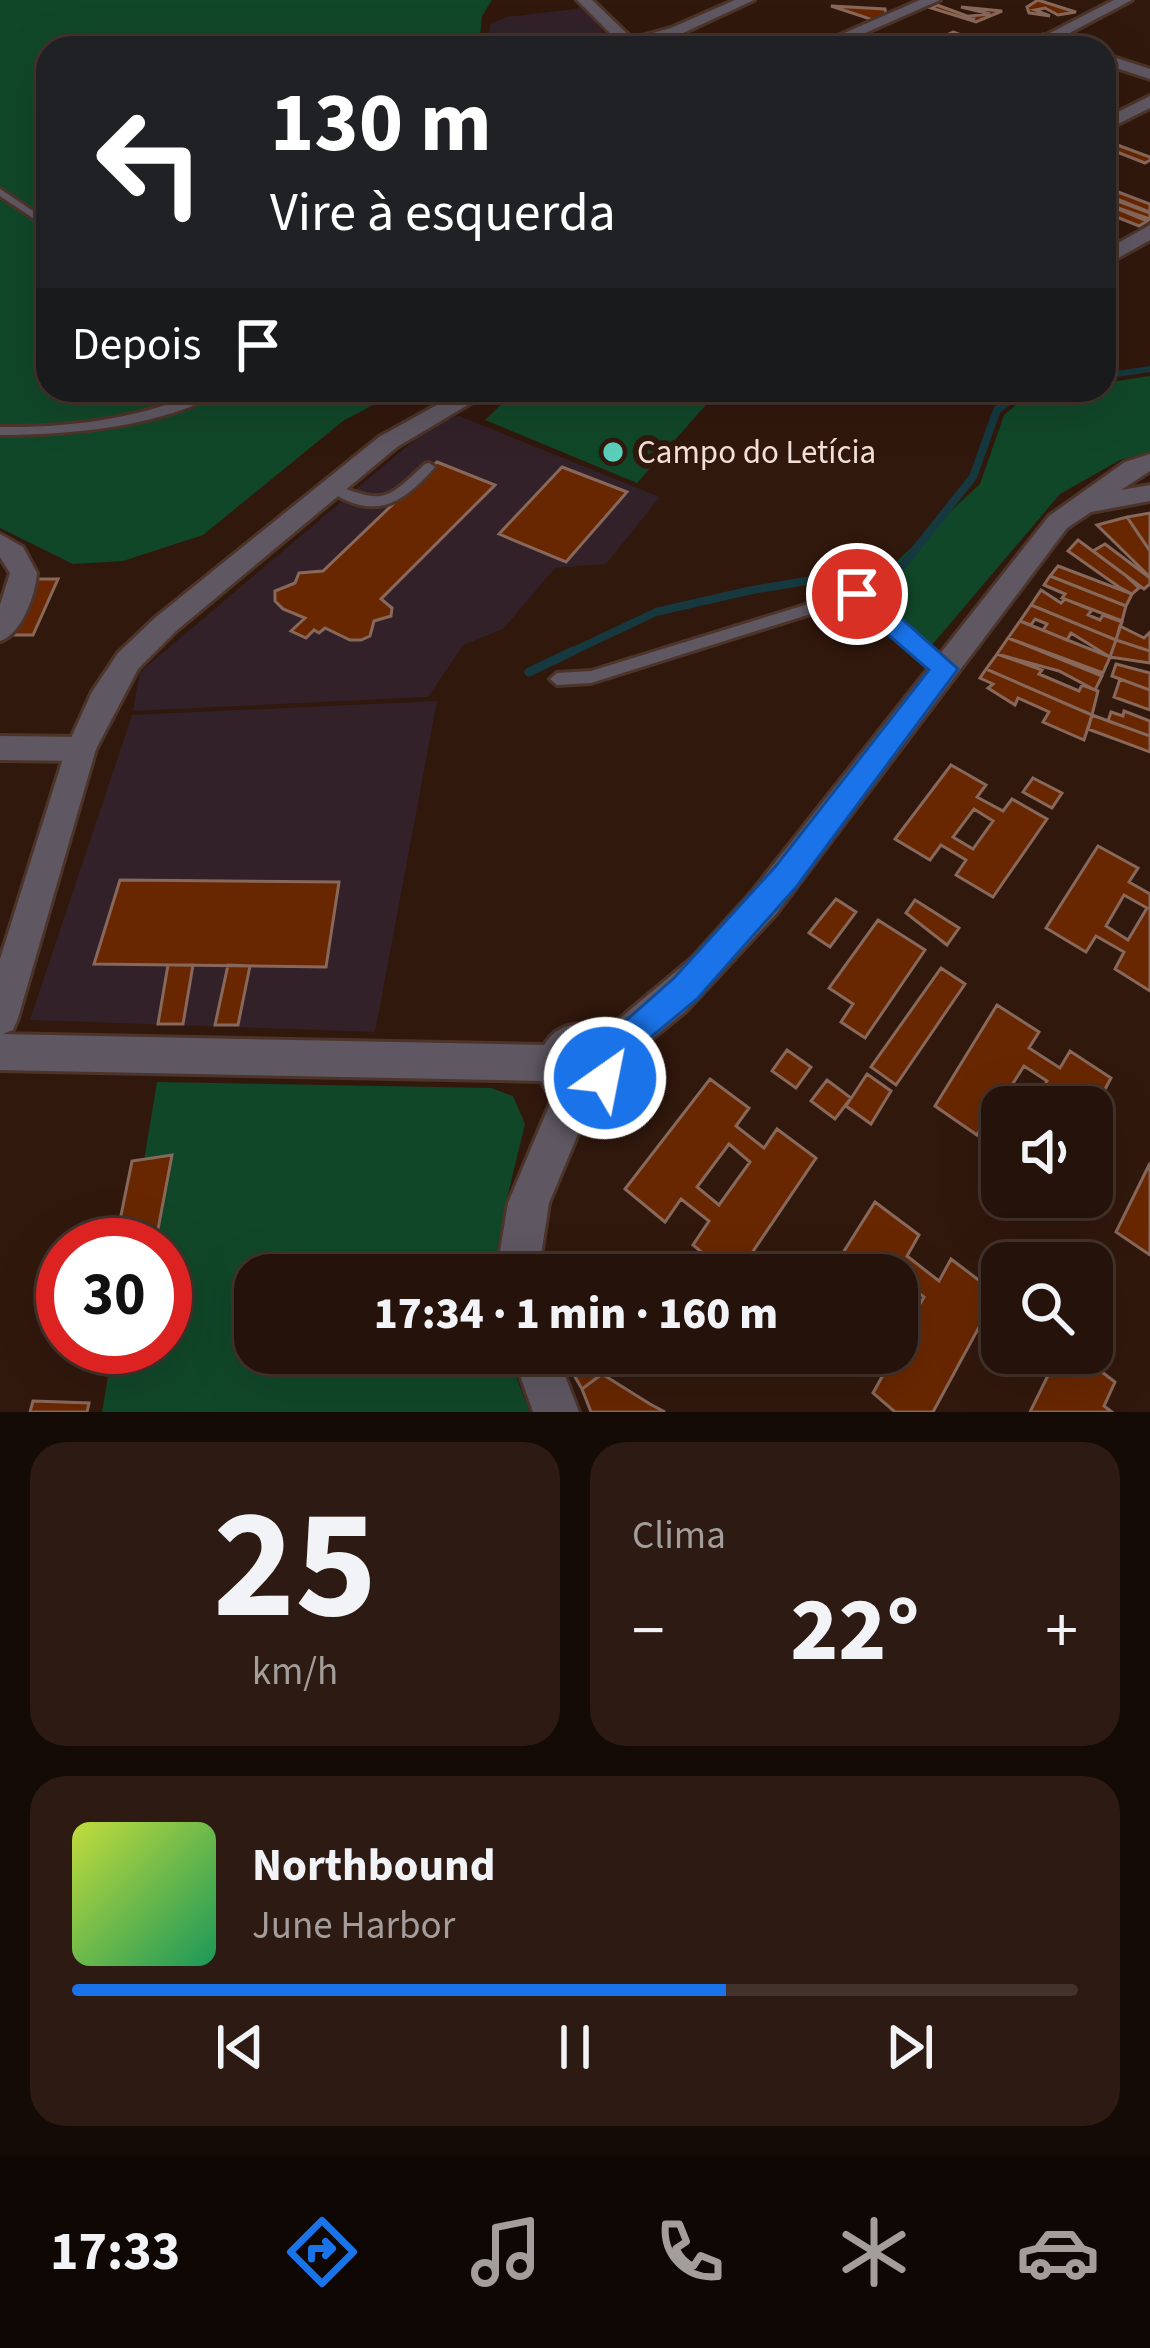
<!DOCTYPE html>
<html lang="pt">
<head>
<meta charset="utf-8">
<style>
  :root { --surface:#25120a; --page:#2d1b13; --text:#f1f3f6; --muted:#a39e9c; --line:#42322b; --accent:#1a73e8 }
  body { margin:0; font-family:"Source Sans 3",sans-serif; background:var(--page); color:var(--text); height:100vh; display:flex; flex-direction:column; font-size:45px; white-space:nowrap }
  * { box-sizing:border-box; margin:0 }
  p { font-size:39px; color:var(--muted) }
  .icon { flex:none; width:66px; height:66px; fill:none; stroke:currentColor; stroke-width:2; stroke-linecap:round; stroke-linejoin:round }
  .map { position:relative; height:1412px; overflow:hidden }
  .details { display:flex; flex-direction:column; gap:30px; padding:30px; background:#140a06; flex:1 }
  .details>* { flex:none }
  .guide { position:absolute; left:36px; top:36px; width:1080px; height:366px; border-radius:36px; box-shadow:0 12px 48px #0002,0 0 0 3px var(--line); background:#202124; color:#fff; overflow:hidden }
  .tools { position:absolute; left:981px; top:1086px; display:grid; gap:24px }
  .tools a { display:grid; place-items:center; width:132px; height:132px; border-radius:24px; background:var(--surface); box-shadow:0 12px 48px #0002,0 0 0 3px var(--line); font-size:60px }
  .speed { position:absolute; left:36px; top:1218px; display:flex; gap:24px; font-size:60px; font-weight:700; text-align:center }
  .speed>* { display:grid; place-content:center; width:156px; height:156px; border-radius:50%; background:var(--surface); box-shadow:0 12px 48px #0002,0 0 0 3px var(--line); line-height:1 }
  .speed .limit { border:18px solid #d22; background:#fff; color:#111 }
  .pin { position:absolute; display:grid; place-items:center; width:102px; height:102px; color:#fff; margin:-51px; border:6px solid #fff; border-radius:50%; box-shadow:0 3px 12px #0007 }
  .me { position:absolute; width:132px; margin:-66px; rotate:33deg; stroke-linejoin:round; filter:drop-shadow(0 0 9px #0008) }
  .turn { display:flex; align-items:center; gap:42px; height:252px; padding:0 36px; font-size:54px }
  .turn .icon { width:156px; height:156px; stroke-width:2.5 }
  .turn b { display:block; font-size:84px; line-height:102px }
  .then { display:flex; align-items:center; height:114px; padding:0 36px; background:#0003; gap:24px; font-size:45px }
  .big { font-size:90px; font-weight:800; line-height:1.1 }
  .details .card { flex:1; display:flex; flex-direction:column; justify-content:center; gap:18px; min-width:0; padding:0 42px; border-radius:36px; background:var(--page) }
  .details .dial { align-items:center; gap:0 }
  .dial b { font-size:156px; line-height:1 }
  .song { display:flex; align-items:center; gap:36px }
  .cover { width:144px; height:144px; border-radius:18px; background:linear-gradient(135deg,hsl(70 70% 55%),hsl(150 70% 35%)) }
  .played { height:12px; border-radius:6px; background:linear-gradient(90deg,var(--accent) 65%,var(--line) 65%) }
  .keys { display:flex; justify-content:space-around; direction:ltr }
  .heat { display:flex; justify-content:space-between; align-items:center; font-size:66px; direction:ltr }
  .details .tiles { flex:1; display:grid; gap:30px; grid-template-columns:1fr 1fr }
  .card:last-child { grid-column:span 2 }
  .trip { position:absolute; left:234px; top:1254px; width:684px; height:120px; border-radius:36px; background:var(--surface); box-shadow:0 12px 48px #0002,0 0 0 3px var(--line); font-weight:800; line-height:120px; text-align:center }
  .dock { display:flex; height:192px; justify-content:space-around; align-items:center; background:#0f0704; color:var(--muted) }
  .dock .icon { width:84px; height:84px }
  .dock .active { color:var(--accent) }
  .dock b { font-size:54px; color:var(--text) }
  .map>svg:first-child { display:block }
  .education { fill:#322129 }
  .green { fill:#114729 }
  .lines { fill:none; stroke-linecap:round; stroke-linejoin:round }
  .stream-far2 { stroke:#15393f; stroke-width:6 }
  .stream-far1 { stroke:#15393f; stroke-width:8 }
  .stream { stroke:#15393f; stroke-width:9 }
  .building { fill:#682701; stroke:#87685b; stroke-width:3; fill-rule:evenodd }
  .service-casing { stroke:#4c342a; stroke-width:6 }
  .minor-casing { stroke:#4c342a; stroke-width:6 }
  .tertiary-casing { stroke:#4c342a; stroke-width:6 }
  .service { fill:#5f5863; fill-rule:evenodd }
  .minor { fill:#5f5863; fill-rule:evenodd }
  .tertiary { fill:#5f5863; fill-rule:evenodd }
  .route { fill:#1a73e8; stroke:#114b97; stroke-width:3 }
  .poi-dot { fill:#5bcebc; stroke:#31180d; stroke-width:4.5 }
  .labels { text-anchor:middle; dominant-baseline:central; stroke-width:12; stroke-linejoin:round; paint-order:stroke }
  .poi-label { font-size:33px; fill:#f3e1d9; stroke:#31180d; text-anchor:start }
</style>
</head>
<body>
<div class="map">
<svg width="1150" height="1412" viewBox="0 0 1150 1412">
  <rect width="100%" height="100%" fill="#31180d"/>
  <path class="education" d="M584 8 616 48H487L490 24 506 17Z
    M459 416 660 497 606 564 555 568 503 629 463 645 428 697 133 711 140 672 432 425Z
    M437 701 375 1032 30 1020 132 715Z"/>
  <path class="green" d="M0 0H492L482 16 479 48H48V390H401L343 421 203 535 123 561 73 564 0 528Z
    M1150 376V452L1120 460 1060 494 932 645 866 590 980 484 1004 415 1033 390H1104V383Z
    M516 390H719L637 483 485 420Z
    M157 1082 491 1088 513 1096 525 1124 506 1202 507 1275H255V1353H507L530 1412H102L113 1347H165V1245H130Z"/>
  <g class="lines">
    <path class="stream-far2" d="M1104 376 1150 369"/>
    <path class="stream-far1" d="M567 654 656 612 752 590 903 565 973 477 997 410 1023 390"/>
    <path class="stream" d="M529 672 573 651"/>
  </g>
  <path class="building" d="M1038 0 1066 9 1076 12 1058 15 1045 8 1035 10 1050 16 1029 13 1027 7Z
    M937 5 975 19 970 16 990 14 961 7 1002 11 976 22 931 8Z
    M831 6 885 9 886 14 873 20Z
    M953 32 986 44 998 48H963L938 39Z
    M554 35 557 41 572 39 576 48H536L532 37Z
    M1104 140 1150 157V160L1145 163 1104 147Z
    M1105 187 1150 204V212L1104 194Z
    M1104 196 1150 213V219L1104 203Z
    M1104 203 1147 221 1139 226 1104 212Z
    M437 462 495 485 381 599 392 608 391 616 374 621 370 636 361 640H350L325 628 319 633 314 630 306 638 291 631 305 618 283 609 275 601V591L295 583 299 573 323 571Z
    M562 467 627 492 566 562 499 534Z
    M1150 513V551L1127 517Z
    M1127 517 1150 551V577L1097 525Z
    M1078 540 1125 575 1139 588 1132 594 1119 587 1068 551Z
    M1105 544 1150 578V584L1144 589 1093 551Z
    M1058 566 1132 594 1126 606 1050 576Z
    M1050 576 1126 606 1122 621 1062 598 1065 594 1044 585Z
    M38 579H58L33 635H12Z
    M1041 590 1061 603 1065 599 1092 610 1088 615 1100 620 1103 615 1122 622 1116 640 1031 605Z
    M1031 605 1116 640 1110 657 1071 633 1067 640 1043 630 1047 624 1035 619 1031 625 1020 621Z
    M1020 621 1110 657 1103 673 1008 638Z
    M1120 626 1144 638 1150 632V651L1116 640Z
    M1008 638 1102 676 1095 690 1059 671 997 654Z
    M1116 640 1150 651V663L1110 657Z
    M997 654 1042 670 1039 674 1079 691 1082 685 1098 691 1092 715 986 669Z
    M1116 664 1150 673V690L1112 676Z
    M986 669 1092 715 1084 740 1043 722 1049 712 1018 698 1015 705 988 688 993 684 980 678Z
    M1120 679 1150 690V710L1114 697Z
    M1124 711 1150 721V736L1108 721 1111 712 1123 716Z
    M1092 715 1150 736V752L1088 729Z
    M951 765 986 785 977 797 1003 811 1012 799 1047 819 993 897 956 875 966 860 941 845 930 860 895 839ZM974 809 993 821 973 849 953 837Z
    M1033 778 1062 793 1052 808 1023 792Z
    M1098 846 1138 868 1129 882 1150 894V991L1115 969 1124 952 1096 936 1086 952 1046 928ZM1124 895 1147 908 1128 940 1106 926Z
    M120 880 339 882 326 967 94 964Z
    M836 899 856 912 830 947 809 933Z
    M915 900 959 928 947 945 906 913Z
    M878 920 925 950 865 1038 841 1022 853 1004 829 988Z
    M168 965H193L183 1024H158Z
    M228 965 250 966 238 1025H215Z
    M941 968 965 984 896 1085 871 1067Z
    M997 1005 1039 1032 1029 1048 1060 1068 1070 1051 1111 1078 1092 1114V1107H1032L1047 1081 1024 1066 1000 1104 1004 1107 1002 1123 989 1114 977 1135 935 1106Z
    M787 1050 811 1067 796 1088 772 1071Z
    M867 1074 891 1091 871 1124 846 1106Z
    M710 1079 749 1108 736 1126 764 1148 777 1129 816 1158 737 1275H729L693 1245 709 1221 681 1199 665 1222 625 1189ZM729 1144 750 1162 719 1205 697 1187Z
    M827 1080 851 1098 835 1119 811 1101Z
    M172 1155 155 1245H115L132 1161Z
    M1150 1163V1255L1116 1232Z
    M875 1202 919 1235 907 1256 939 1281 951 1259 997 1294 933 1412H895L873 1393 888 1366 872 1353H897V1344L924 1297 899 1277 897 1280V1275H829Z
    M1059 1353H1077L1115 1382 1104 1406 1112 1412H1030Z
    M570 1354 602 1374 582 1389 566 1361Z
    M602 1374 650 1404 665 1412H591L582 1389Z
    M33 1401 89 1403 87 1412H30Z"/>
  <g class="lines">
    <defs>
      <path id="service" d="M0 189 48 221V228L0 196Z
        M207 390H223C166 427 67 435 0 435V427C72 428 141 418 207 390Z
        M429 463 435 467C400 507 372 521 325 488L331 484C384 502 383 504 425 464Z
        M857 589 862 591 950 665 952 669 950 673H940L855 600 591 683 557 685 550 679 557 673 591 671Z"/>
      <path id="minor" d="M735 0H754L681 34 629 47 621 42 671 28Z
        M920 0H940L831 48H810Z
        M1043 35 1074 45 1076 48 1038 43 1035 40Z
        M1104 54 1150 69V79L1104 64Z
        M1150 96V108L1104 131V119Z
        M1150 225V240L1104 266V251Z
        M1150 454V471L1121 490 1150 485V501L1091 512 1067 528 776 914 686 1011 626 1060C627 1088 612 1101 588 1110L549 1203 538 1275H496L508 1203 552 1099 541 1081 0 1070V1034L544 1045C559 1021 582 1021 606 1030L692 958 751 893 1049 516 1125 462ZM580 1058 589 1062 585 1073 575 1069Z
        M0 534 23 547 37 573C36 594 21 635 0 641V605L10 573 0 557Z
        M0 736 81 737 92 740 96 749 92 758 81 761 0 760Z
        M512 1353H556L579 1412H533Z"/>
      <path id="tertiary" d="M577 0H592L642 48H625Z
        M1114 0H1132L1041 48H1021Z
        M464 390H493L397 447 176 631 138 669 96 749 18 1018 13 1030 0 1035V959L66 749 92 692 118 653 156 617 379 437Z"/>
    </defs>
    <use href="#service" class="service-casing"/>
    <use href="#minor" class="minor-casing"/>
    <use href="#tertiary" class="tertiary-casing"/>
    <use href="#service" class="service"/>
    <use href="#minor" class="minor"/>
    <use href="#tertiary" class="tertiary"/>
  </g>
  <path class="route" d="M857 585 866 587 958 669 797 886 697 999 622 1061 618 1090 605 1095 593 1090 588 1053 593 1042 630 1017 674 978 775 867 929 670 848 600 844 594Z"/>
  <circle class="poi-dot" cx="613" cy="452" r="12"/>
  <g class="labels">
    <g class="poi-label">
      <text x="637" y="452">Campo do Letícia</text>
    </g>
  </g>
</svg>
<div class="tools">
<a><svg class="icon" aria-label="sound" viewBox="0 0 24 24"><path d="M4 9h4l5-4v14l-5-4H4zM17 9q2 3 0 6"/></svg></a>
<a><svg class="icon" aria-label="search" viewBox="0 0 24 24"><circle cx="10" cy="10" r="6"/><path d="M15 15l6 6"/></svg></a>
</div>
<div class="speed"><div class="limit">30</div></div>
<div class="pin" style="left:857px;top:594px;background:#d93025"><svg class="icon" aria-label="arrive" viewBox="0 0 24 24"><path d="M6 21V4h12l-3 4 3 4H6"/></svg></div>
<svg class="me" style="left:605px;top:1078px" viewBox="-20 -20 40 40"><circle r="17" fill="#1a73e8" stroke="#fff" stroke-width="3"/><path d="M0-11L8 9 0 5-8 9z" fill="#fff"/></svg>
<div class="trip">17:34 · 1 min · 160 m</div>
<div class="guide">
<div class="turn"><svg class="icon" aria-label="left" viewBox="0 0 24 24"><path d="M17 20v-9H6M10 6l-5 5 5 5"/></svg><div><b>130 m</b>Vire à esquerda</div></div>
<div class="then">Depois<svg class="icon" aria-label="arrive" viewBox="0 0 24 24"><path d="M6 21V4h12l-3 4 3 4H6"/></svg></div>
</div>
</div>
<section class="details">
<div class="tiles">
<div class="card dial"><b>25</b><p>km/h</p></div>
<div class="card"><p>Clima</p>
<div class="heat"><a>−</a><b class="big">22°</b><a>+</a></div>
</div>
<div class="card">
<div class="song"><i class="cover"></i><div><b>Northbound</b><p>June Harbor</p></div></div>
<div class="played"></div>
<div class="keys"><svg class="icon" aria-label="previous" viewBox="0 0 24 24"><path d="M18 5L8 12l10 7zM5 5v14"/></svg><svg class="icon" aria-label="pause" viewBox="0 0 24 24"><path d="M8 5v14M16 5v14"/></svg><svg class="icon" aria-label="next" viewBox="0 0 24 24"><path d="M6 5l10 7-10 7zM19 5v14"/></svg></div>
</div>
</div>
</section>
<nav class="dock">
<b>17:33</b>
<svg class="icon active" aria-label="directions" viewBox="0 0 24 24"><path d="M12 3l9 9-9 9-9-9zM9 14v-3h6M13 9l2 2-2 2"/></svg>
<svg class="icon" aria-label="music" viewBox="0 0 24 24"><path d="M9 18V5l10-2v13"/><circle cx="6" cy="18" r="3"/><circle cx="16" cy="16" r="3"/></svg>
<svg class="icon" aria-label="phone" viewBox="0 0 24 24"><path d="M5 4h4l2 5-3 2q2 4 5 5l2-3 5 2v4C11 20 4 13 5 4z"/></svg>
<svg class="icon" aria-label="climate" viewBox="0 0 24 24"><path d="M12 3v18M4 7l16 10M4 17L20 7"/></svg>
<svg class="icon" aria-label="car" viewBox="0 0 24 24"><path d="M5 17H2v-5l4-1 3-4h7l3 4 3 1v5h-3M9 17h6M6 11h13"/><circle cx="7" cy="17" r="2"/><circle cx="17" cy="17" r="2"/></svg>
</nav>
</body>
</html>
